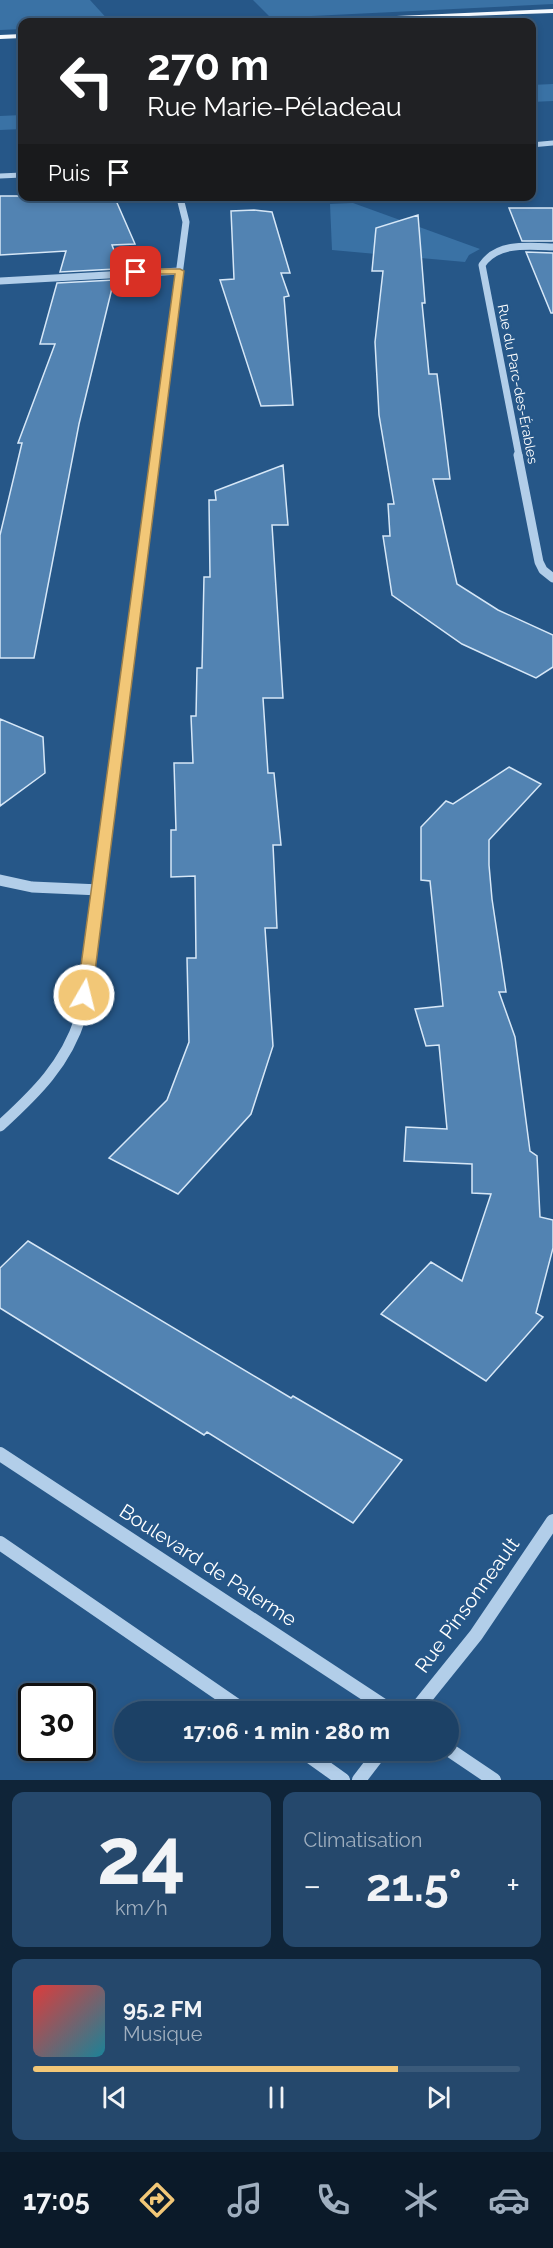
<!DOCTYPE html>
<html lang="fr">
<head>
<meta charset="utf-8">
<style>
  :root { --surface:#1c4166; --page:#25486c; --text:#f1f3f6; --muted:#a0afbf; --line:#3a5a7a; --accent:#f2c777 }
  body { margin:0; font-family:Raleway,sans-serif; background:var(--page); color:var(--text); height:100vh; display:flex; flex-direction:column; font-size:22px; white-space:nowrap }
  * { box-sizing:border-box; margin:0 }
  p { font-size:20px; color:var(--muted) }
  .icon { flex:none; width:33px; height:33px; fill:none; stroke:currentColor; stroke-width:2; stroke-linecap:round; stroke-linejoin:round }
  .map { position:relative; height:1780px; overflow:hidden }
  .side { display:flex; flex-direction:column; gap:12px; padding:12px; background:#0f2438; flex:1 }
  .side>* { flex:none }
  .guide { position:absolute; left:18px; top:18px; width:518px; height:183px; border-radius:12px; box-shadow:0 3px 9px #0003,0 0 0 2px var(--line); background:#202124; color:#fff; overflow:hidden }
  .speed { position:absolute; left:18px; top:1683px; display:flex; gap:12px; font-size:30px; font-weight:700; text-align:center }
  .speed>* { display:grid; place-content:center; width:78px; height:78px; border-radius:50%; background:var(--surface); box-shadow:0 3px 9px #0003,0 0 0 2px var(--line); line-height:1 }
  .speed .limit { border:3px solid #111; border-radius:9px; background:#fff; color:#111 }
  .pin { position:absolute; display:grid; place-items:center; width:51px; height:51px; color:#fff; margin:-26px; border-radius:12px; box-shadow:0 3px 9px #0006 }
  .me { position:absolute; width:66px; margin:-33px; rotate:8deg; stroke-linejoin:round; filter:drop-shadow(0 0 4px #0008) }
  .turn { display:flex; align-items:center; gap:21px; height:126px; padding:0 30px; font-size:27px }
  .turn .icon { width:78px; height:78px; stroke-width:2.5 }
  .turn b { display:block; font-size:42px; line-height:51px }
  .then { display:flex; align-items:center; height:57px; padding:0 30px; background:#0003; gap:12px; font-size:22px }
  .big { font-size:45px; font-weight:700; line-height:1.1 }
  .side .card { flex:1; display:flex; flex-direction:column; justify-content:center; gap:9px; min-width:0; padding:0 21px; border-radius:12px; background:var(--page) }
  .side .dial { align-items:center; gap:0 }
  .dial b { font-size:78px; line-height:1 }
  .song { display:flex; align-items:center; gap:18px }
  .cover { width:72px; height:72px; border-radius:9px; background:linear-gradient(135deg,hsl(0 70% 55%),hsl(190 70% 35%)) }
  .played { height:6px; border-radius:3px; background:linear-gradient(90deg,var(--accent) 75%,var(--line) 75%) }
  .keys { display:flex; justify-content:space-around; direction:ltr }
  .heat { display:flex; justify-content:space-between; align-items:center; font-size:33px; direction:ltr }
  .side .tiles { flex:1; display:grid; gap:12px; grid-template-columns:1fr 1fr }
  .card:last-child { grid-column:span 2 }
  .trip { position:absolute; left:114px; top:1701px; width:345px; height:60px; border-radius:30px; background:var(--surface); box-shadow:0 3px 9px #0003,0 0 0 2px var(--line); font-weight:700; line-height:60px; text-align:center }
  .tabs { display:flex; height:96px; justify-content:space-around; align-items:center; background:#0b1a29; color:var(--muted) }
  .tabs .icon { width:42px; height:42px }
  .tabs .on { color:var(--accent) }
  .tabs b { font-size:27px; color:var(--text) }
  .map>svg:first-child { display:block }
  .green { fill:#3a72a5 }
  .building { fill:#5283b2; stroke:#d6e7f7; stroke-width:1.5 }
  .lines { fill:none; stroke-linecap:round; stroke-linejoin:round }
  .minor-far4 { stroke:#b2cee9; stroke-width:5 }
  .minor-far3 { stroke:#b2cee9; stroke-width:7 }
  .minor-far2 { stroke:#b2cee9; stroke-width:9 }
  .minor-far1 { stroke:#b2cee9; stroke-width:11 }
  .minor { stroke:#b2cee9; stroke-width:14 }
  .major { fill:#f5f9fe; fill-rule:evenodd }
  .route { fill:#f2c777; stroke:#9d814d; stroke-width:1.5 }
  .labels { text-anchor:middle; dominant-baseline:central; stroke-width:4.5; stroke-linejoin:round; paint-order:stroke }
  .far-street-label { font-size:14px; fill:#fff; stroke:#265788 }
  .near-street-label { font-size:20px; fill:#fff; stroke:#265788 }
</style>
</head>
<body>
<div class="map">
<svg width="553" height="1780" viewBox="0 0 553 1780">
  <rect width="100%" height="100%" fill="#265788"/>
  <path class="green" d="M0 0H90L110 22H22V29L0 30Z
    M253 0H553V4L271 18Z
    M553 84V101L531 102V85Z
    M22 115V129L0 130V116Z
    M353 203 480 249 469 255 465 262 332 250 330 204Z"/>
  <path class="building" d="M0 196H114L135 244 112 245 118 261 116 269 60 272 66 251 0 255Z
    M509 208H553V241H522Z
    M254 210 272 212 290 273H281L289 296 284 297 293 405 261 406 220 280 234 279 231 211Z
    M418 215 425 303H422L429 374H437L450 479H433L457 584 498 610 553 635V667L536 678 462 644 392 595 383 536H390L388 504H394L379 415 375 342 383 271H372L376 228Z
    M526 252 553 253V313H551Z
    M114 280 79 424 34 658H0V535L22 443H18L55 344H40L57 283Z
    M283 465 288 525H272L283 698H263L268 773H274L281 845H273L277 928H265L273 1046 251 1114 178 1194 109 1158 167 1100 189 1042 187 958H196L195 876 171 877V830H176L174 763H193L191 716H196L197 668H202L204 577H210L209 500H216L215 491Z
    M0 719 43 737 45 773 0 806Z
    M509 767 541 784 489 840V865L492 899 506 992H499L515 1037 530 1151 537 1156 540 1217 553 1220V1248L536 1313 543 1317 486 1381 381 1314 431 1262 462 1281 491 1194 472 1193V1164L404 1161 406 1127 447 1129 439 1045 426 1046 415 1009 443 1006 430 881 421 880V827L446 801 453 804Z
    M28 1241 291 1398 293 1396 402 1460 353 1523 207 1432 204 1435 0 1308V1268Z"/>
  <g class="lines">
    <path class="minor-far4" d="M531 145 553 143
      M0 176 22 175
      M180 196 181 199"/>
    <path class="minor-far3" d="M0 281 180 271
      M155 456 186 222 180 198
      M519 456 482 265C497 242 529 246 553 247"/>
    <path class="minor-far2" d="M518 455 539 562 543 570 553 578
      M111 790 155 455"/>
    <path class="minor-far1" d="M0 880 32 887 100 890
      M0 1126C36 1093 66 1064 81 1016L111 788"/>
    <path class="minor" d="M0 1454 393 1712
      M0 1543 246 1712
      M414 1712 476 1635 553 1521
      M448 1749 494 1780
      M301 1750 343 1780
      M359 1780 382 1750"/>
    <path class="major" d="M553 9V13L303 22 306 20Z
      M22 34V38L0 39V35Z"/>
  </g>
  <path class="route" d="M136 269H180L184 271 92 995 84 1000 77 995 175 274H133Z"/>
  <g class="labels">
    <g class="far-street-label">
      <text transform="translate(518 384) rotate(79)">Rue du Parc-des-Érables</text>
    </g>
    <g class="near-street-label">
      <text transform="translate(208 1565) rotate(33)">Boulevard de Palerme</text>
      <text transform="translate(467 1605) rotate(-54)">Rue Pinsonneault</text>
    </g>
  </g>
</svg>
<div class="speed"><div class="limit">30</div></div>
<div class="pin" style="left:136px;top:272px;background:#d93025"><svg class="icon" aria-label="arrive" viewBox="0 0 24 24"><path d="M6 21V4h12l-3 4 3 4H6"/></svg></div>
<svg class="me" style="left:84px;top:995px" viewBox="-20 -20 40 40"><circle r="17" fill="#f2c777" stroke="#fff" stroke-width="3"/><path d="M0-11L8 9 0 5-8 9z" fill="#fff"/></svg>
<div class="trip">17:06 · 1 min · 280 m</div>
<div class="guide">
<div class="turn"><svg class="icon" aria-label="left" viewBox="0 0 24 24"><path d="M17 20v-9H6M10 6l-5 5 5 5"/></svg><div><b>270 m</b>Rue Marie-Péladeau</div></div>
<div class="then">Puis<svg class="icon" aria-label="arrive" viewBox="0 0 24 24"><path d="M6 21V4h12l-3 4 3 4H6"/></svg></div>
</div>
</div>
<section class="side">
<div class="tiles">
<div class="card dial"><b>24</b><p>km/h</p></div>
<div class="card"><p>Climatisation</p>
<div class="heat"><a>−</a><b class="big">21.5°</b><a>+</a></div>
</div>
<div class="card">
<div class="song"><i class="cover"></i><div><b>95.2 FM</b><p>Musique</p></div></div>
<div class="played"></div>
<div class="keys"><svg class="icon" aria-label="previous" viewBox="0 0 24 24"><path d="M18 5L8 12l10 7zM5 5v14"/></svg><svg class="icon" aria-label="pause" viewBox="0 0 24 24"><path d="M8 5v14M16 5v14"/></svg><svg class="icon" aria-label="next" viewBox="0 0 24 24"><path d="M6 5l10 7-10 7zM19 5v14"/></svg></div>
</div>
</div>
</section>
<nav class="tabs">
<b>17:05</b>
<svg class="icon on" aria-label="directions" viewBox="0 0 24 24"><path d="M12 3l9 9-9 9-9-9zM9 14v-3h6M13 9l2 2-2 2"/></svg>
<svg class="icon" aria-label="music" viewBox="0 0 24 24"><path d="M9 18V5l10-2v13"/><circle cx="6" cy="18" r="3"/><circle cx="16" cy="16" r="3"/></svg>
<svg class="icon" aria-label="phone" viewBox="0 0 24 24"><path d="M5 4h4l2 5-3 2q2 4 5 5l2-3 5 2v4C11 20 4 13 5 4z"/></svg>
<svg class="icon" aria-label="climate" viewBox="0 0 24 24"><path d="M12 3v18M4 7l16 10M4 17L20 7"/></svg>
<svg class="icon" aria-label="car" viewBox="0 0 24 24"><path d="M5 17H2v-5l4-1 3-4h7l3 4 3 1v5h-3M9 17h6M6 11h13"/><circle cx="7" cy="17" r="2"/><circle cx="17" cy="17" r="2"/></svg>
</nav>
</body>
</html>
